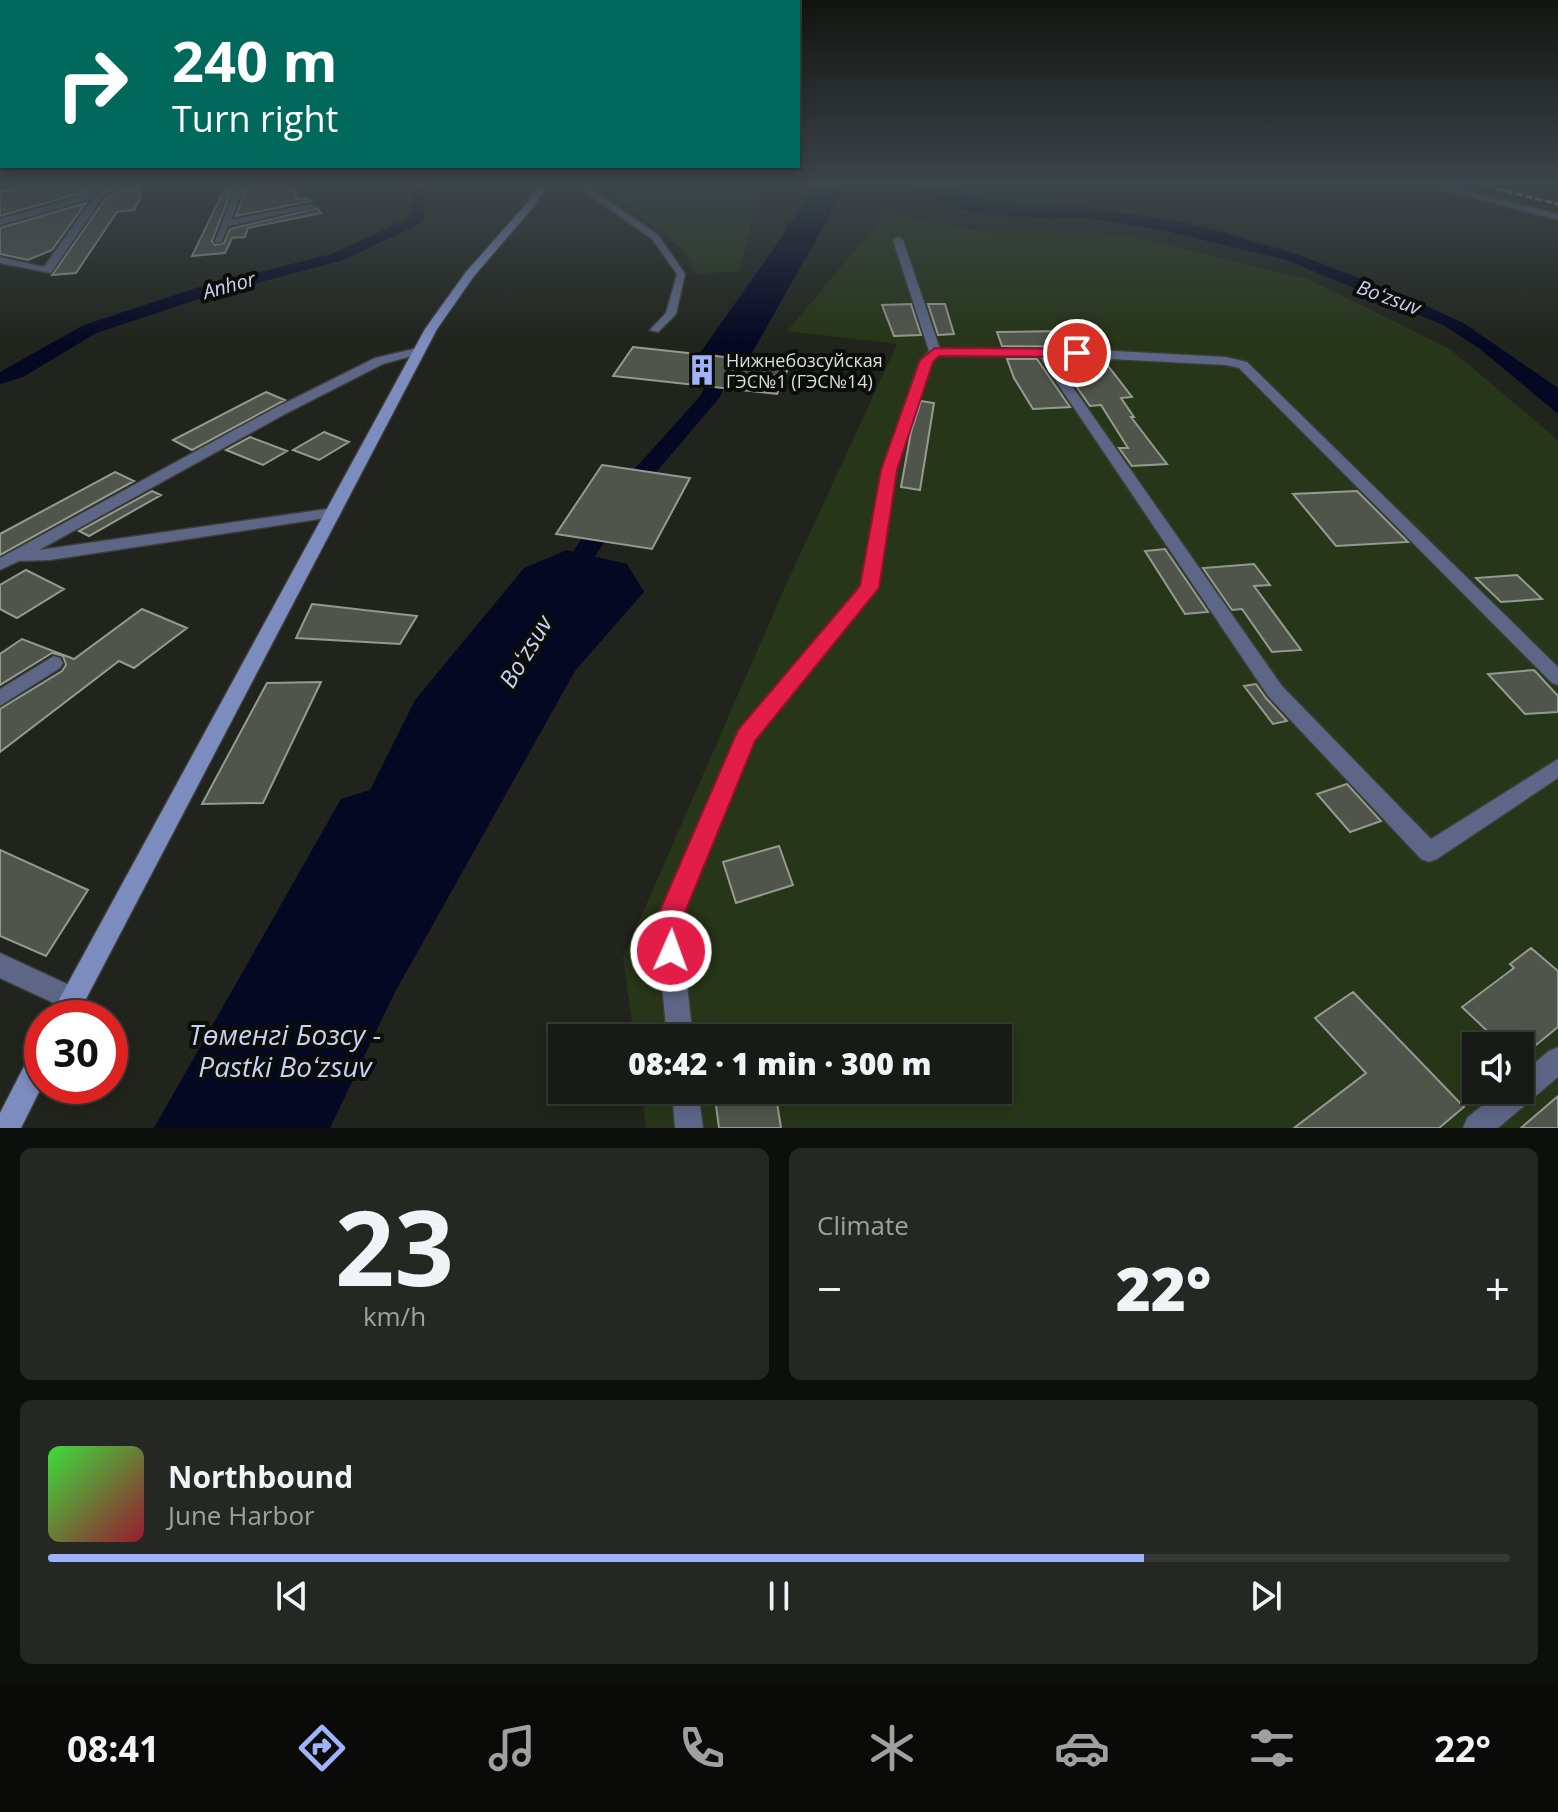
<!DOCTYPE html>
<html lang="en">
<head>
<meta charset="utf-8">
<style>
  :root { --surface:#181b15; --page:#252822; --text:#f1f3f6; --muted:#9fa1a0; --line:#363934; --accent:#9fb3fd }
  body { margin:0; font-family:"Open Sans",sans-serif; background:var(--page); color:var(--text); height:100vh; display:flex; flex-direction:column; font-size:30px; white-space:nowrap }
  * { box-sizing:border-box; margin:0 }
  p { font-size:26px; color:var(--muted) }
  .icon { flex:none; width:44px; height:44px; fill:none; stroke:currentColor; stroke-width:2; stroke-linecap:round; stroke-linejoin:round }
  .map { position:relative; height:1128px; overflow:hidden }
  .panel { display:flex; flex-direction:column; gap:20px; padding:20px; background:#0d0f0c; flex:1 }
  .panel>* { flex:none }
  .banner { position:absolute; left:0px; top:0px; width:800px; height:168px; box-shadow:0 4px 12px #0003,0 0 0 2px var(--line); background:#00695c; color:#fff; overflow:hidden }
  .fabs { position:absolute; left:1462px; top:1032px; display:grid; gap:16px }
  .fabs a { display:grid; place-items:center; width:72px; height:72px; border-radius:0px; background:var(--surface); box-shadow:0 4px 12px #0003,0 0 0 2px var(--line); font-size:40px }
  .speed { position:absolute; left:24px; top:1000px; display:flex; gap:16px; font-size:40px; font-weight:700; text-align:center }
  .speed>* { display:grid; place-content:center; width:104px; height:104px; border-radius:50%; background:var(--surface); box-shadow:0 4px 12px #0003,0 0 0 2px var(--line); line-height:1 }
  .speed .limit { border:12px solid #d22; background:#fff; color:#111 }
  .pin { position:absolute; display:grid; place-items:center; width:68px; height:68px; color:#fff; margin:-34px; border:4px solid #fff; border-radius:50%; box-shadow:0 2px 8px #0007 }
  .me { position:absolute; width:88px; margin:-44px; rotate:2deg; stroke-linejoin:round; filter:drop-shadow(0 0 6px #0008) }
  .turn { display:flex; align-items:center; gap:28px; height:168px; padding:0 40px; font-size:36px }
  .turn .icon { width:104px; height:104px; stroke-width:2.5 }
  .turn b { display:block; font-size:56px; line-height:68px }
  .big { font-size:60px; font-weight:800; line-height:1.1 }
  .panel .card { flex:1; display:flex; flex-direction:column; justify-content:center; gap:12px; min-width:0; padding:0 28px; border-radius:12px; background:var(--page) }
  .panel .dial { align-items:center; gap:0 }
  .dial b { font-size:104px; line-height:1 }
  .song { display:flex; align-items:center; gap:24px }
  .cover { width:96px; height:96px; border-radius:12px; background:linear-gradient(135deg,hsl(120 70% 55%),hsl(350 70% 35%)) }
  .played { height:8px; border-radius:4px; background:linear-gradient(90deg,var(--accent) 75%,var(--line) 75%) }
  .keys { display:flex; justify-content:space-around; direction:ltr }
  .heat { display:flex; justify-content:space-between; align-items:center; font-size:44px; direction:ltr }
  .panel .tiles { flex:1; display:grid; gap:20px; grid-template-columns:1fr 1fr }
  .card:last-child { grid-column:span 2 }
  .trip { position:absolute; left:548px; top:1024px; width:464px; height:80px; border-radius:0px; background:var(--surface); box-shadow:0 4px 12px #0003,0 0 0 2px var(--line); font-weight:800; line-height:80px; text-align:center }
  .dock { display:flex; height:128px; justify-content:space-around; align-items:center; background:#0a0b08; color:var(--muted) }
  .dock .icon { width:56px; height:56px }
  .dock .current { color:var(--accent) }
  .dock b { font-size:36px; color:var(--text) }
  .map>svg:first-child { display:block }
  .green { fill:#273518; fill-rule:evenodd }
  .water { fill:#050822 }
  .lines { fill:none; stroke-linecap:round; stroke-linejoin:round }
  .canal { fill:#050822; fill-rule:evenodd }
  .building { fill:#50554b; stroke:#959a90; stroke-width:2 }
  .service-casing { stroke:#3a3e36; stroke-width:3 }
  .minor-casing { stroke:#3a3e36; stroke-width:3 }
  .secondary-casing { stroke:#3a3e36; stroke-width:3 }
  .service { fill:#5d6686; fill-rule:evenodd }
  .minor { fill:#5d6686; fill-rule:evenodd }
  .secondary { fill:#7d8cbf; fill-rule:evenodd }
  .rail { stroke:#bfc2bc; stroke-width:3; stroke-dasharray:7 3; stroke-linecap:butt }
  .route { fill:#e11d48; stroke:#92132f; stroke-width:2 }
  .labels { text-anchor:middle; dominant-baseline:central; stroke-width:8; stroke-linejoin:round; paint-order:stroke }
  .far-poi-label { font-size:18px; fill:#dcdfd9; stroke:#0b0d09; text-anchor:start }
  .far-water-label { font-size:20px; font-style:italic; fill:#c7d2f6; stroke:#0b0d09 }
  .water-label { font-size:24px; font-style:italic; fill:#c7d2f6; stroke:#0b0d09 }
  .near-water-label { font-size:28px; font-style:italic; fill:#c7d2f6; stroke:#0b0d09 }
</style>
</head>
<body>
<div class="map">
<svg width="1558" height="1128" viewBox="0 0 1558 1128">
  <rect width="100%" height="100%" fill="#20241c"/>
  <path class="green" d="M598 184H761L740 271 695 274 683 249Z
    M886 214 995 233 1121 234 1308 279 1450 349 1558 440V1128H646L641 1090H998V1038H634L623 958 785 587 897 344 787 331ZM1476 1046H1520V1090H1476Z"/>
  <path class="water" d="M816 184H844L830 215 749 358 700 353 774 248Z
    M901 184H941L995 203 1082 207 1163 219 1204 227 1296 254 1401 294 1465 324 1558 388V414L1479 348 1443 325 1287 260 1156 229 1088 218 1049 219 976 213 946 204Z
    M567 550 627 564 644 592 575 671 394 994 330 1128H154L341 799 370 790 415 700 524 568Z"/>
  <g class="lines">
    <path class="canal" d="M422 184H441L426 192 423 222 344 260 208 296 96 333 23 377 0 384V372L84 325 196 288 332 254 411 217 412 190Z
      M742 317 751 322 720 397 624 510 575 589 566 592 557 589 553 583 606 501 701 395 733 322Z"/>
  </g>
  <path class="building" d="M35 184H113L0 216V192Z
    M227 184H234L212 241 215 245 224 243 230 229 317 208 321 213 248 228 245 237 232 238 225 253 192 256Z
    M248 184H295L296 199 307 198 311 201 236 216Z
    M139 186 140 198 134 210 117 212 76 273 52 275 106 198Z
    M86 203 52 250 28 260 0 254V228Z
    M911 304 921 335 894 336 882 305Z
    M928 304H945L954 334 938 335Z
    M1062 331 1063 334H1084L1094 347 1002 346 997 332Z
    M633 347 790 364 777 394 613 376Z
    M1007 359H1037L1070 407 1033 409 1014 378Z
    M1057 359 1105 362 1132 397 1121 398 1134 417H1131L1167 464 1132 466 1119 448H1128L1101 405 1090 406Z
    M266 392 285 400 192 450 173 440Z
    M921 401 934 403 920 490 901 487 911 432Z
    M324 432 349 442 319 460 293 450Z
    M250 437 287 451 263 465 226 450Z
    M602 465 690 478 652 549 556 534Z
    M115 472 134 481 0 555V534Z
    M152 491 161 495 89 536 79 531Z
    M1357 491 1408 542 1336 546 1293 494Z
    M1165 549 1208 612 1185 614 1145 551Z
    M1254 564 1270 585 1254 586 1301 650 1272 652 1242 609 1232 610 1203 568Z
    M26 570 64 589 17 618 0 609V585Z
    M1517 575 1542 599 1501 602 1476 578Z
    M312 604 417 616 400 644 296 638Z
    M142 609 187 628 134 668 119 661 0 752V709L62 671 66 665 63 656 52 653 0 685V654L22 639 74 659Z
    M1534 670 1558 696V712L1525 714 1488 674Z
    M321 682 263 803 202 804 267 683Z
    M1256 684 1266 698 1287 721 1273 724 1244 686Z
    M1347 784 1381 821 1350 832 1317 794Z
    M779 846 793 885 736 903 723 862Z
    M0 850 88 890 46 956 0 936Z
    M1531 948 1558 971V1027L1520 1058V1046H1503L1462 1007 1514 968 1510 964Z
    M1353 992 1464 1107 1439 1128H1294L1366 1073 1315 1018Z
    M714 1090H775L781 1128H719Z
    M1558 1096V1128H1521Z"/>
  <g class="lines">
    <defs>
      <path id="service" d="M575 184H584L658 235 685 274 676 314 658 332 650 330 666 313 677 274 652 239Z"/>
      <path id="minor" d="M124 184H137L104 195 51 273 0 263V257L44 267 93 198 0 225V219Z
        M237 184H245L231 220 310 204 314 207 228 226 221 242H215Z
        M1423 184H1436L1558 214V220Z
        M898 237 903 240 940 349H1077L1226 357 1247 362 1558 667V685L1552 683 1239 368 1226 365 1051 356 1282 686 1431 839 1558 759V778L1437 859 1429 862 1421 859 1268 696 1039 356H938L931 361 896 470 877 588 754 740 680 922 693 1038H667L656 922 739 730 861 587 882 470 920 360 929 351 893 240Z
        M418 348 422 349V353L383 364 285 414 39 550 334 508 339 510 341 513 339 516 50 560 19 561 0 570V558L275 408 375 358Z
        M54 656 60 658 63 663 60 668 0 706V689Z
        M0 953 80 990 83 999 80 1008 71 1011 0 978Z
        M1558 1047V1077L1498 1128H1463L1467 1118 1501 1090H1520V1075L1549 1051Z
        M672 1090H698L703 1128H675Z"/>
      <path id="secondary" d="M538 184H546L535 205 474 276 437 329 76 1018H49L425 329 466 272 528 202Z
        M42 1045V1086L21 1128H0V1113L33 1049Z"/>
    </defs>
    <use href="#service" class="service-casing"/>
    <use href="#minor" class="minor-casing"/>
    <use href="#secondary" class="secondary-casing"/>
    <use href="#service" class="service"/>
    <use href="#minor" class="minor"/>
    <use href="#secondary" class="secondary"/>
    <path class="rail" d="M1477 184 1558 204"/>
  </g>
  <linearGradient id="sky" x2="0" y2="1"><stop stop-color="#12140f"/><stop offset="0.54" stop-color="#3c454b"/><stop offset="1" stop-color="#3c454b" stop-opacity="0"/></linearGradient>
  <rect width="1558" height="342" fill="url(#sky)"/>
  <path class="route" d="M935 348 1077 349 1083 353 1077 357 939 356 933 362 897 470 879 588 755 741 681 922 684 951 680 960 671 964 661 960 655 922 738 730 860 586 881 470 920 360Z"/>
  <defs>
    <symbol id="building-bare" viewBox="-9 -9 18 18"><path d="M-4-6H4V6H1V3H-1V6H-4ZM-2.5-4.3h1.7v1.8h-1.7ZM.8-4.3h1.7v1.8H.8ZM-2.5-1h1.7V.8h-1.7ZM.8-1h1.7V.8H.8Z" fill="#9fb3fd" stroke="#0b0d09" stroke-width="2.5" paint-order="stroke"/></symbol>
  </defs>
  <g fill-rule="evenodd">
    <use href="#building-bare" x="680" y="348" width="44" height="44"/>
  </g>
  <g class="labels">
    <g class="far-poi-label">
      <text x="726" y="360">Нижнебозсуйская<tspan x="726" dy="21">ГЭС№1 (ГЭС№14)</tspan></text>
    </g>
    <g class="far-water-label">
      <text transform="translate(229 285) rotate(-15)">Anhor</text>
      <text transform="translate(1389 297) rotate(20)">Boʻzsuv</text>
    </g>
    <g class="water-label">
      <text transform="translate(525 651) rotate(-59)">Boʻzsuv</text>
    </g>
    <g class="near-water-label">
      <text x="285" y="1034">Төменгі Бозсу -<tspan x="285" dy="32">Pastki Boʻzsuv</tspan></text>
    </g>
  </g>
</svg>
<div class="fabs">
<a><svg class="icon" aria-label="sound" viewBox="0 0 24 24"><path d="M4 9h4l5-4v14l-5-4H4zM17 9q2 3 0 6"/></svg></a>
</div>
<div class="speed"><div class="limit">30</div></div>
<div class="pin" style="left:1077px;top:353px;background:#d93025"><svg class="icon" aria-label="arrive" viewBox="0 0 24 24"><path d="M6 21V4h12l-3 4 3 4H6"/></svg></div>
<svg class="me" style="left:671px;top:951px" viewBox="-20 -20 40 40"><circle r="17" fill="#e11d48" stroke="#fff" stroke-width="3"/><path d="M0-11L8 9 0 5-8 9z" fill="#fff"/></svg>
<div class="trip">08:42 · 1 min · 300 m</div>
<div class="banner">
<div class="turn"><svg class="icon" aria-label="right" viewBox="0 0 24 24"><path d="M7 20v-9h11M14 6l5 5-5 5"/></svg><div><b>240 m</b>Turn right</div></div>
</div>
</div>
<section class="panel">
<div class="tiles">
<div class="card dial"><b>23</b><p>km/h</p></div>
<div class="card"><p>Climate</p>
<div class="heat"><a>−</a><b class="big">22°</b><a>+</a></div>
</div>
<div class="card">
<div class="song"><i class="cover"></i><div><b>Northbound</b><p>June Harbor</p></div></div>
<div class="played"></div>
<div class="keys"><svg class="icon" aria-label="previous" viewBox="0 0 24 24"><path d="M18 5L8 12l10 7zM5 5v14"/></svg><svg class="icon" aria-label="pause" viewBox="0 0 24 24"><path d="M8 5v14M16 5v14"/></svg><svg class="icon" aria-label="next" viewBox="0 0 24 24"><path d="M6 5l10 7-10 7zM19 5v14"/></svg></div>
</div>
</div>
</section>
<nav class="dock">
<b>08:41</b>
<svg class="icon current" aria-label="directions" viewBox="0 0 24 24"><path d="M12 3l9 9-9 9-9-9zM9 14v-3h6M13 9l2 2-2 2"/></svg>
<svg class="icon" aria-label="music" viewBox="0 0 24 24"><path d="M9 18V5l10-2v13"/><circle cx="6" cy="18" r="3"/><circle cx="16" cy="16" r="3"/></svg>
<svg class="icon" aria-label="phone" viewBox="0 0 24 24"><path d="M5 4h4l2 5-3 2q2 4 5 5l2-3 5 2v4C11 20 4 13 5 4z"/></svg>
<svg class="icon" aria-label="climate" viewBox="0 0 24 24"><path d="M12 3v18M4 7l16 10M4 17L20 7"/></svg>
<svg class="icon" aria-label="car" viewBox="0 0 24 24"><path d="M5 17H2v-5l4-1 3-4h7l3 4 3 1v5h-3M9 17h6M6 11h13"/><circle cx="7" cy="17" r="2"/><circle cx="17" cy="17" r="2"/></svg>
<svg class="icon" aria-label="filters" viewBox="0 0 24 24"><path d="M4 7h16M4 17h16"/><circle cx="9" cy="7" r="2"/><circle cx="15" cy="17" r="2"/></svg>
<b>22°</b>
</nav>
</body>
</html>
